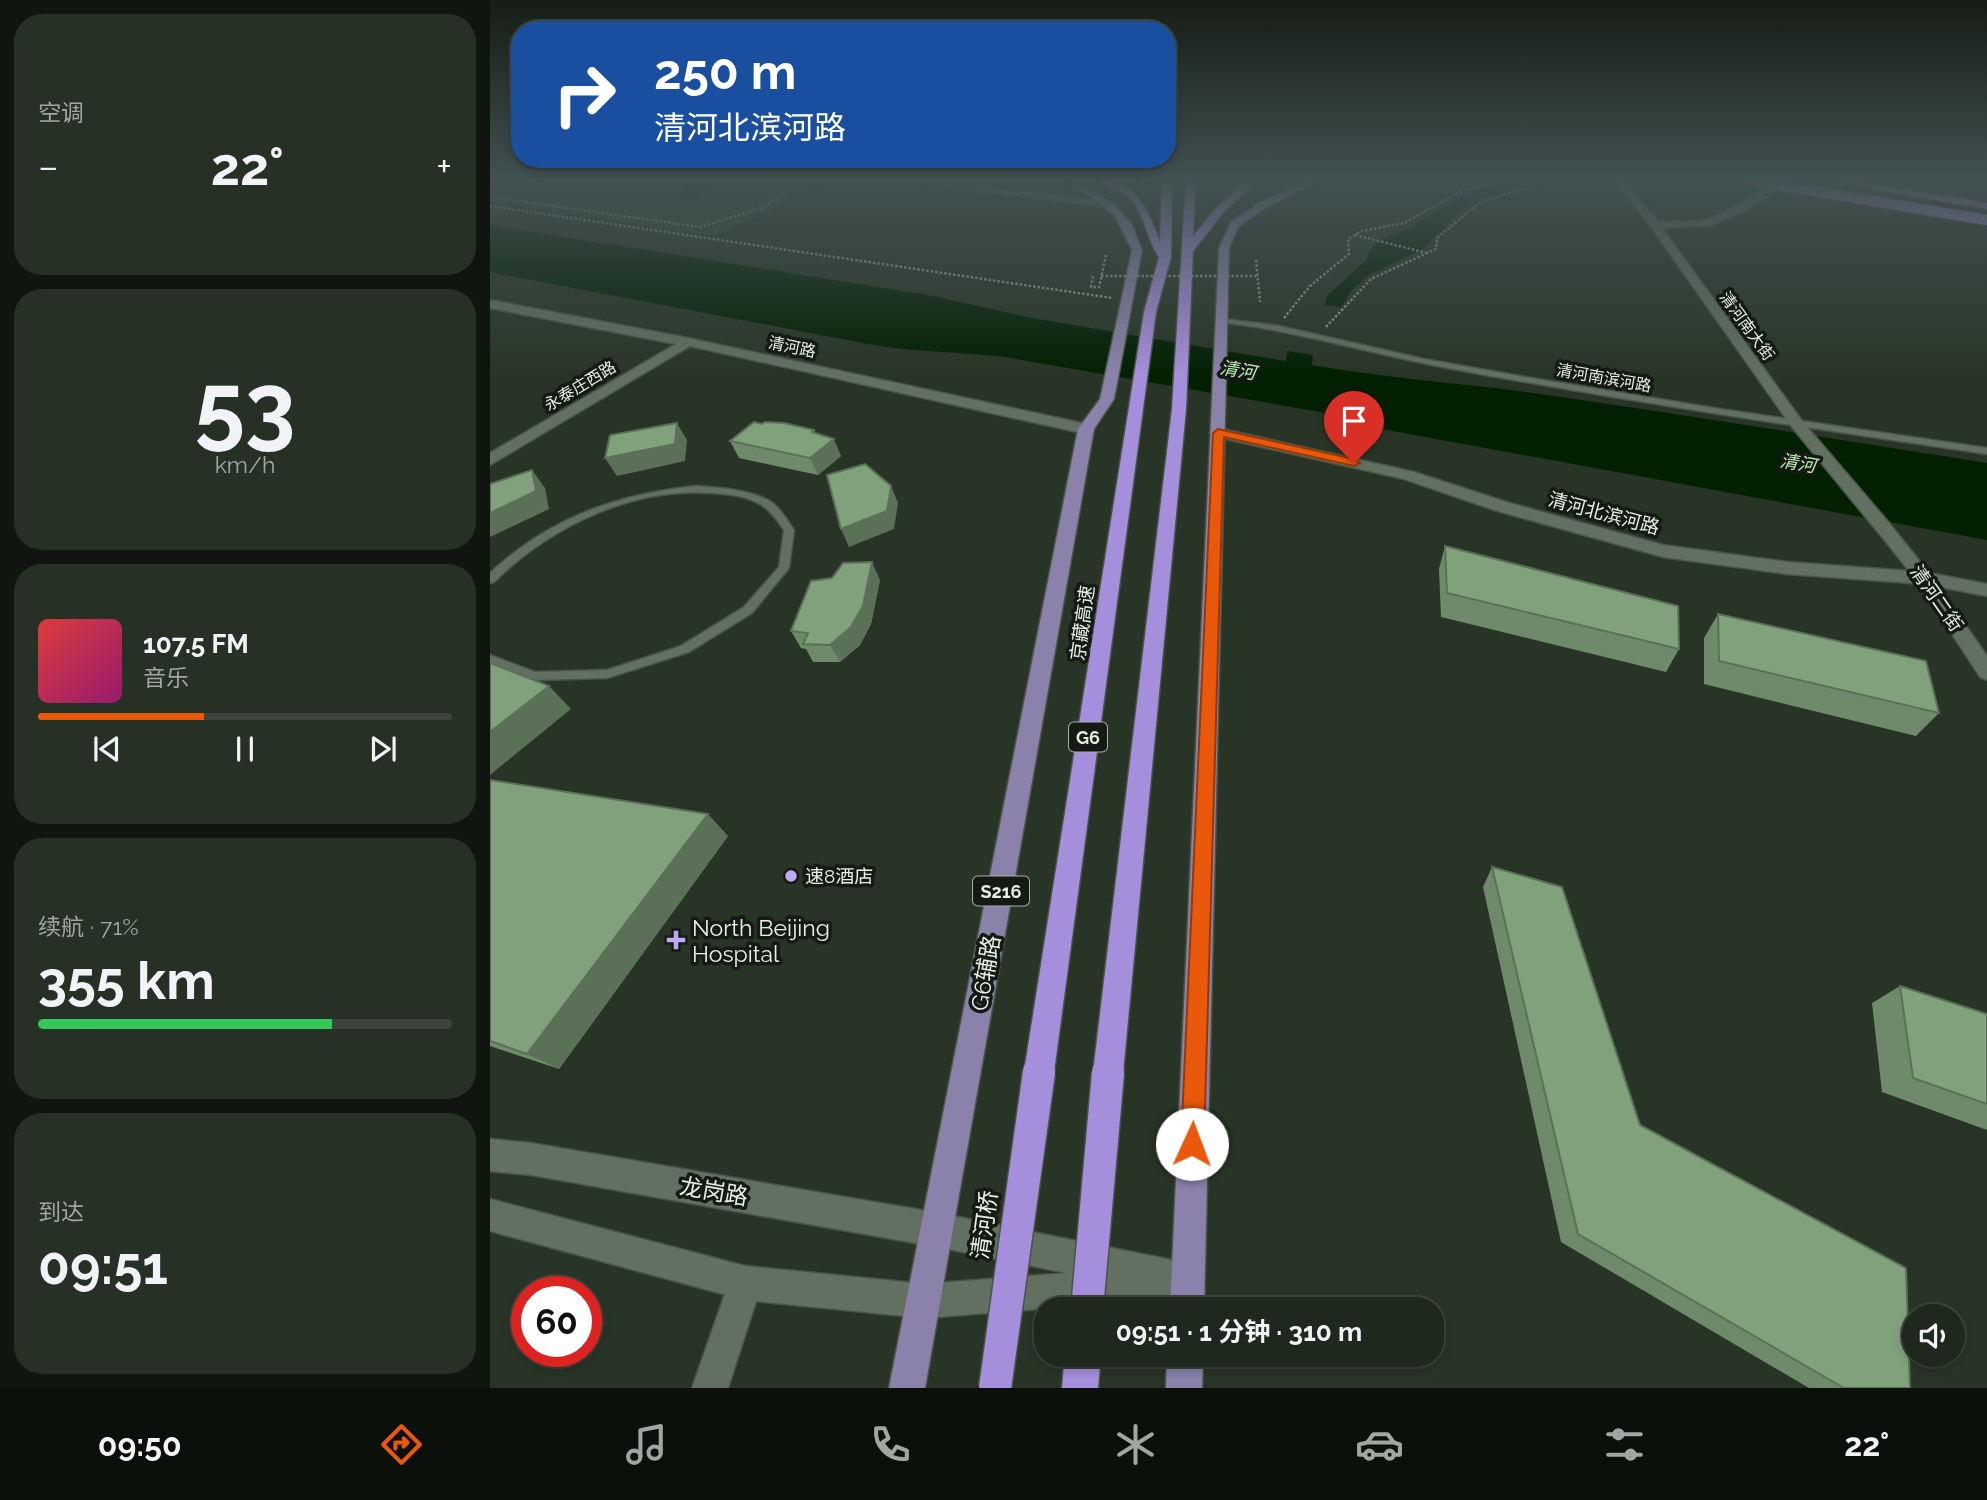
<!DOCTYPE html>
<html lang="zh">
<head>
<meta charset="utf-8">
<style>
  :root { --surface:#1e281c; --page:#263025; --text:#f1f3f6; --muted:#a1a6a3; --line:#3c443b; --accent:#ea580c }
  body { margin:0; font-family:Raleway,"Noto Sans SC",sans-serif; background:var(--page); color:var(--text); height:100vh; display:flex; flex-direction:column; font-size:26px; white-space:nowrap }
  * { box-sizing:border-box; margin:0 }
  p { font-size:23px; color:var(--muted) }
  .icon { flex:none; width:38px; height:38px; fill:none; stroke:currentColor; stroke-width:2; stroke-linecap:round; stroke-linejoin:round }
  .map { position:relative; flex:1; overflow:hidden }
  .drawer { display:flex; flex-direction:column; gap:14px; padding:14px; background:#10160f; width:490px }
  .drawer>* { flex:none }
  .guide { position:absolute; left:21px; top:21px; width:665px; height:147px; border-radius:28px; box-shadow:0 4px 10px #0003,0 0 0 2px var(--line); background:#1a4fa0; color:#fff; overflow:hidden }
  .buttons { position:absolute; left:1412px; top:1304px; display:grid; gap:14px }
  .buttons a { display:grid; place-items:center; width:63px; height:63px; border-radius:50%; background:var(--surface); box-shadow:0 4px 10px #0003,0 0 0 2px var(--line); font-size:35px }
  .speed { position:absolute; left:21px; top:1276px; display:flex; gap:14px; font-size:35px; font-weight:700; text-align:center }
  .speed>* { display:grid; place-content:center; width:91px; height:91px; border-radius:50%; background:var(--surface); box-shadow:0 4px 10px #0003,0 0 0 2px var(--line); line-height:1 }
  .speed .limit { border:10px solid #d22; background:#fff; color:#111 }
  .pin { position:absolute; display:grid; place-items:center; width:60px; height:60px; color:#fff; margin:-72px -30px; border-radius:50% 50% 50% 0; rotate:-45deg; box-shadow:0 0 7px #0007 }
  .pin .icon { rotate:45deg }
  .me { position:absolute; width:77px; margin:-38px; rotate:2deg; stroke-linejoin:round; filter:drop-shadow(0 0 5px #0008) }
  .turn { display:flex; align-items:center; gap:24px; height:147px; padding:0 28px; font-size:32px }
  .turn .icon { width:91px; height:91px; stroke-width:2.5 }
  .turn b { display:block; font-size:49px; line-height:60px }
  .big { font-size:52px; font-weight:700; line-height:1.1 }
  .drawer .card { flex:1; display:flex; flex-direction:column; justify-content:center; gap:10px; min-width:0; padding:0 24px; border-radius:28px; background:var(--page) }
  .drawer .dial { align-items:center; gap:0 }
  .dial b { font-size:91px; line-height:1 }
  .song { display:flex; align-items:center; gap:21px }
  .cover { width:84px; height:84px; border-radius:10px; background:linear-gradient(135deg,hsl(0 70% 55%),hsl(320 70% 35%)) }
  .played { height:7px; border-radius:4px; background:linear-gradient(90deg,var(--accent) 40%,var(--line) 40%) }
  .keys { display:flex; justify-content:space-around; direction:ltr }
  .heat { display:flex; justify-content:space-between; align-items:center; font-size:38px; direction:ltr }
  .charge { height:10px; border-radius:5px; background:linear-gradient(90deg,#34c759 71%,var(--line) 0) }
  .trip { position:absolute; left:544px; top:1297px; width:410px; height:70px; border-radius:28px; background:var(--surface); box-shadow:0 4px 10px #0003,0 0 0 2px var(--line); font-weight:700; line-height:70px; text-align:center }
  .menu { display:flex; height:112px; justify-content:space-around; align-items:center; background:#0c100b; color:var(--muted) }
  .menu .icon { width:49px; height:49px }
  .menu .on { color:var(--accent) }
  .menu b { font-size:32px; color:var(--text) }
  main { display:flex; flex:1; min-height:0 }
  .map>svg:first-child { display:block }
  .green { fill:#2f472c }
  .water { fill:#032002 }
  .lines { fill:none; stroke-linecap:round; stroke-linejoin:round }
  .lane-casing { stroke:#485347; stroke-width:3 }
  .street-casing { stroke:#485347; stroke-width:3 }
  .secondary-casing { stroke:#485347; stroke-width:3 }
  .primary-casing { stroke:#485347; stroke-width:3 }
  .highway-casing { stroke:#485347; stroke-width:3 }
  .path { stroke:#8d978b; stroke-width:2.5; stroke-dasharray:2.5 2; stroke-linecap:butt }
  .lane { fill:#617060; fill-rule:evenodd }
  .street { fill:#617060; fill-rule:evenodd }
  .secondary { fill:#617060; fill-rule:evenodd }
  .primary { fill:#8a82aa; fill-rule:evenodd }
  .highway { fill:#a58edb; fill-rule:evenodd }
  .highway-bridge-far1-casing { stroke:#485347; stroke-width:12; stroke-linecap:butt }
  .highway-bridge-casing { stroke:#485347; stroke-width:35; stroke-linecap:butt }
  .path-bridge { stroke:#8d978b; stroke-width:2.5; stroke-dasharray:2.5 2; stroke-linecap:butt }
  .highway-bridge-far1 { stroke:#a58edb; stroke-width:10 }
  .highway-bridge { stroke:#a58edb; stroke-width:32 }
  .wall { fill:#6e8a6b }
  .shaded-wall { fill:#5a7157 }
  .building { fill:#80a17c; stroke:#5a7157; stroke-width:2 }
  .route { fill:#ea580c; stroke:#983908; stroke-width:2 }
  .poi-dot { fill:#bfa9f4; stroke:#151b14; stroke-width:2.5 }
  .labels { text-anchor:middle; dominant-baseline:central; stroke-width:7; stroke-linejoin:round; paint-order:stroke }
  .far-street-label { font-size:16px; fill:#e6eee5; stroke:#151b14 }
  .far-water-label { font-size:18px; font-style:italic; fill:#baeeb4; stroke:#151b14 }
  .shield { fill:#151b14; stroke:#a7afa6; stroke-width:2 }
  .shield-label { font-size:18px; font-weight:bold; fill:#e6eee5 }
  .street-label { font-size:19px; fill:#e6eee5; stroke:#151b14 }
  .poi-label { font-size:19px; fill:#e6eee5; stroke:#151b14; text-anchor:start }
  .near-poi-label { font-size:23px; fill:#e6eee5; stroke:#151b14; text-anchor:start }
  .near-street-label { font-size:23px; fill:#e6eee5; stroke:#151b14 }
</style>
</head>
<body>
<main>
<section class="drawer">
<div class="card"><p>空调</p>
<div class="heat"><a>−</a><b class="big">22°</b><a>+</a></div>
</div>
<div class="card dial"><b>53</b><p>km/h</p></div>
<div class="card">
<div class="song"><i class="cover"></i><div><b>107.5 FM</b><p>音乐</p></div></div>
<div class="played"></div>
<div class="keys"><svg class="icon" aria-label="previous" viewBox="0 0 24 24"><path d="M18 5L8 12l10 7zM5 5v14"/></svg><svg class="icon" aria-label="pause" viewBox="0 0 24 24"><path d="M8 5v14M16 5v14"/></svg><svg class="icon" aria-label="next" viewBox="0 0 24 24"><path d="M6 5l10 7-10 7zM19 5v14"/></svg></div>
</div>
<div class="card"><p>续航 · 71%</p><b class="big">355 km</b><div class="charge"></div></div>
<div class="card"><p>到达</p><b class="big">09:51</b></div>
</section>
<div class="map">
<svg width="1497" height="1388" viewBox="0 0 1497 1388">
  <rect width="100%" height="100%" fill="#283526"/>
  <path class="green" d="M0 180H328L338 182 225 236 0 202Z"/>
  <path class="water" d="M142 180H231C218 193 210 203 189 199L193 189 192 186 181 182Z
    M1020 180H1050L999 196 969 211 935 248 879 275 861 291 851 307 835 305 837 296 876 260 883 246 901 235 922 228 951 208 990 189Z
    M0 225 438 295 542 318 796 361 797 351 823 355 822 365C895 378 970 383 1044 393 1195 415 1346 439 1497 463V540L897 430 853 416 509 356 411 349 378 344 0 272Z"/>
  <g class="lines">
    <defs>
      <path id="lane" d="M727 318 789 326 934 359 1030 376 1230 409 1497 448V454C1319 428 1140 402 963 369 885 355 809 331 730 322H727Z
        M206 486C230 488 256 489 278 500 289 506 297 520 304 530L299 568 262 613 199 652 117 678 44 680 0 664V655L45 672 117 670 191 646 254 607 289 567 294 530C288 522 282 512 273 506 259 496 238 494 221 493 141 487 60 527 4 582L0 583V573C59 518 127 494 206 486Z"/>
      <path id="street" d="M408 180H439L621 202 626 205 621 208Z
        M1125 180H1134L1168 222C1183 221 1204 224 1218 219 1245 210 1278 180 1304 180L1258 209 1221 225 1172 228 1312 421 1399 523 1402 527 1399 531H1387L1302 427 1161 227Z
        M728 428 924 472 1016 502 1173 545 1297 562 1434 572 1497 584V596L1434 584 1297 574 1173 557 1004 510 914 479 723 436 720 433Z
        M255 1266 267 1271 272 1283 238 1388H202L243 1271Z"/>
      <path id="secondary" d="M0 300 198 338 596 424 604 429 596 434 200 346 0 465V453L186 344 0 308Z
        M1393 522 1399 523 1440 574 1497 656V680L1490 677 1428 582 1384 527Z
        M0 1139 41 1143 448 1213 697 1263 709 1268 714 1280 709 1292C696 1297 686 1294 673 1299L435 1318 255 1300 0 1231V1199L255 1266 435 1284 576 1273 448 1247 41 1175 0 1171Z"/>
      <path id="primary" d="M572 180H584L624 204 641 223 652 250 624 399 604 429 435 1388H399L588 429 610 399 642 250 625 216 608 202Z
        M818 180H831L777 207 749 226 739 248 714 1309H680L729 248 741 222 769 203Z
        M677 1354H713L712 1388H676Z"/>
      <path id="highway" d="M610 180C648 180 657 211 670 241L672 180H682L681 257 666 312 564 1072 559 1082 549 1087 539 1082 534 1072 654 312 669 257C657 240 655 217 643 201 634 191 620 188 610 180Z
        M696 180H706L703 236 725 209 757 180H767L733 213 703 251 696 409 633 1073 628 1083 618 1088 608 1083 603 1073 682 409Z
        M1331 180H1355L1497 203V209Z
        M575 1354H611L608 1388H572Z"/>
    </defs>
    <use href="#lane" class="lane-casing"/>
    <use href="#street" class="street-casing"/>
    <use href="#secondary" class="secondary-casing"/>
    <use href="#primary" class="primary-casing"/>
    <use href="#highway" class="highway-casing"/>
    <path class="path" d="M0 197 210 227 272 208 300 190 288 183 261 180
      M0 206 622 298
      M865 235 937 253
      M766 260 770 302
      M603 276 601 287H609L616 255
      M794 318 820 286 859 254 858 239 872 231 914 223 965 194 1011 180
      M836 327 881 279 946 249 947 238 989 203 1062 180"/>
    <use href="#lane" class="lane"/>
    <use href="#street" class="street"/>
    <use href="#secondary" class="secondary"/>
    <use href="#primary" class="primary"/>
    <use href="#highway" class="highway"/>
    <defs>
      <path id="highway-bridge-far1" d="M1257 180 1497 220"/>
      <path id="highway-bridge" d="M597 1309 618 1073
        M505 1388 549 1072"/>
    </defs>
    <use href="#highway-bridge-far1" class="highway-bridge-far1-casing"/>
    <use href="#highway-bridge" class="highway-bridge-casing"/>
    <path class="path-bridge" d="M611 276H767"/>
    <use href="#highway-bridge-far1" class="highway-bridge-far1"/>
    <use href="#highway-bridge" class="highway-bridge"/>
  </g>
  <path class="wall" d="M272 424 324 430 326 433 351 456 328 475 249 458 240 441Z
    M955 546 1189 649 1176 672 951 617 949 569Z
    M390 580 381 624 370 645 350 662H323L316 649 311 648 301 631Z
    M1228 614 1449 713 1426 736 1214 684V638Z
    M0 780 238 836 69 1069 0 1046Z
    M1002 867 1150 1125 1420 1388H1319L1071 1242 993 887Z
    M1410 986 1497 1014V1130L1392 1092 1382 1003Z"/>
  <path class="shaded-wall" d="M187 423 197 440 195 461 127 476 115 458Z
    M344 439 351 456 328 475 320 458Z
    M42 470 55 488 59 509 0 537V513Z
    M401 486 408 503 404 529 359 547 351 529Z
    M382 562 390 580 381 624 370 645 350 662 340 645Z
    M59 686 81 709 0 775V732Z
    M218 814 238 836 69 1069 37 1054Z"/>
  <path class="building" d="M264 422 272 424 275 422 294 423 324 430 322 432 344 439 320 458 240 441Z
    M187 423 185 444 115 458 120 435Z
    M375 464 401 486 397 511 351 529 337 475Z
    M42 470 46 491 0 513V484Z
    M955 546 1188 606 1189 649 957 593Z
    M382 562 373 606 361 627 340 645 313 644 318 633 301 631 321 581 342 578 353 563Z
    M1228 614 1436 661 1449 713 1229 661Z
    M0 663 59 686 0 732Z
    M0 780 218 814 37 1054 0 1041Z
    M1002 867 1072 887 1150 1125 1416 1268 1420 1388H1354L1088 1234Z
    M1410 986 1497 1014V1104L1423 1078Z"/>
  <linearGradient id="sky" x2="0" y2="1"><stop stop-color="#161d15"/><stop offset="0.48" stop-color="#425152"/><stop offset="1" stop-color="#425152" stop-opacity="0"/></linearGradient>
  <rect width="1497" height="375" fill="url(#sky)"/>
  <path class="route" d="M728 429 864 459 870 463 864 466 734 437 714 1144 711 1152 702 1155 694 1152 691 1144 723 433Z"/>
  <g class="poi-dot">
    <circle cx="301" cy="876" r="7"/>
    <path d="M182.5 929.5h7v7h7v7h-7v7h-7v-7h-7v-7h7z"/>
  </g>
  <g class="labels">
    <g class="far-street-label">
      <text transform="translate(1257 326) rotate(54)">清河南大街</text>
      <text transform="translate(302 347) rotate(12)">清河路</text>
      <text transform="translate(1114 378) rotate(10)">清河南滨河路</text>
      <text transform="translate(90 386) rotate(-31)">永泰庄西路</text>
    </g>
    <g class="far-water-label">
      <text transform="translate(748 370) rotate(9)">清河</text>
      <text transform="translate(1308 463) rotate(9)">清河</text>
    </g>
    <g class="shield">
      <rect x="579" y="722.5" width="38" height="29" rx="5"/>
      <rect x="483" y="876.5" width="56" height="29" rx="5"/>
    </g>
    <g class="shield-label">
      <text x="598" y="737">G6</text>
      <text x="511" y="891">S216</text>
    </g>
    <g class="street-label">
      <text transform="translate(1114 513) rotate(15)">清河北滨河路</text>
      <text transform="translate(1447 598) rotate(55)">清河二街</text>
      <text transform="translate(592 623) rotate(-82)">京藏高速</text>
    </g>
    <g class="poi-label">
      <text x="315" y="876">速8酒店</text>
    </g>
    <g class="near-poi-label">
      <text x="202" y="927">North Beijing<tspan x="202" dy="26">Hospital</tspan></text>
    </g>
    <g class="near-street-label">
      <text transform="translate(495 973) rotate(-80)">G6辅路</text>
      <text transform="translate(224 1191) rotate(10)">龙岗路</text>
      <text transform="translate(494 1225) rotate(-82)">清河桥</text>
    </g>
  </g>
</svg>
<div class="buttons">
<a><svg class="icon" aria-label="sound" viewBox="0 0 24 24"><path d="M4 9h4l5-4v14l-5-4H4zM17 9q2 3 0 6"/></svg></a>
</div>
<div class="speed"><div class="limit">60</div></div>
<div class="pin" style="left:864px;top:463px;background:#d93025"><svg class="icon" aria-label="arrive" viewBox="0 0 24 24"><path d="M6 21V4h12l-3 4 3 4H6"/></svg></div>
<svg class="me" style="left:702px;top:1144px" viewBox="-20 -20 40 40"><circle r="19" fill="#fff"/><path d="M0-13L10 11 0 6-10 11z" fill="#ea580c"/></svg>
<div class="trip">09:51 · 1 分钟 · 310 m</div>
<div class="guide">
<div class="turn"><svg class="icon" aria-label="right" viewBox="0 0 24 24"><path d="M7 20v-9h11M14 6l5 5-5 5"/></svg><div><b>250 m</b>清河北滨河路</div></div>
</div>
</div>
</main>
<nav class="menu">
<b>09:50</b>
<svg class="icon on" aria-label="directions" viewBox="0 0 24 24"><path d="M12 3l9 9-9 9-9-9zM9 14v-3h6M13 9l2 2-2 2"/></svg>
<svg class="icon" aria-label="music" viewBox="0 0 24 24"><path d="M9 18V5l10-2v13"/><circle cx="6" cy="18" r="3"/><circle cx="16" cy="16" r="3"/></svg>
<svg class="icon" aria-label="phone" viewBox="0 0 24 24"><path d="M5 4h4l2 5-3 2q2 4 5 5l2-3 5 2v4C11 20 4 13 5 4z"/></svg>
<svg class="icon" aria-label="climate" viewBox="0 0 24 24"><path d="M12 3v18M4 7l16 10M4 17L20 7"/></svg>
<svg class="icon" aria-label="car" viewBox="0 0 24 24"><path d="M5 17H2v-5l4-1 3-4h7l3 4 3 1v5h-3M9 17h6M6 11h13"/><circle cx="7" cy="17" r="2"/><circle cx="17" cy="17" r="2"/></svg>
<svg class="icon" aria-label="filters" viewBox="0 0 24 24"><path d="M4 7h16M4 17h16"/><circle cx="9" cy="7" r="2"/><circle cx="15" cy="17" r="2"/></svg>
<b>22°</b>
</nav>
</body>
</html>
